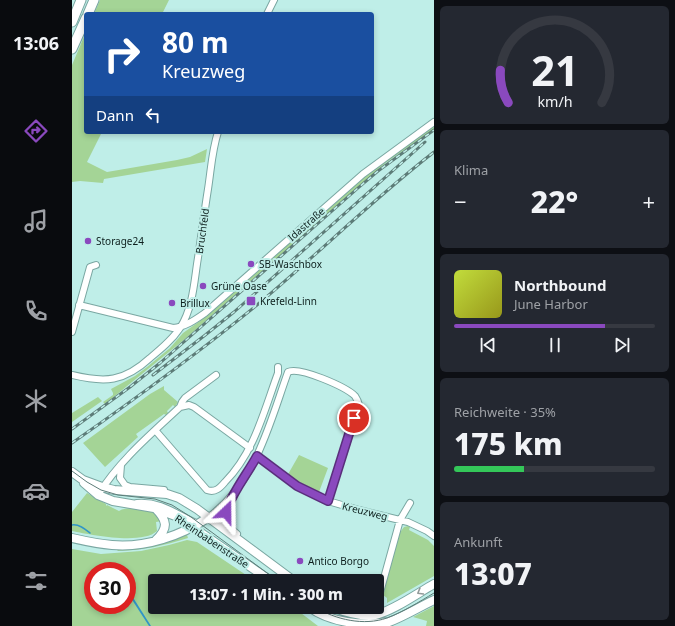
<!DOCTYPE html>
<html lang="de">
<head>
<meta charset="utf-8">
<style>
  :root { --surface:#171b24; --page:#242831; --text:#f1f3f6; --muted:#9ea1a6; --line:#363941; --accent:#8a49be }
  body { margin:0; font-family:"Noto Sans",sans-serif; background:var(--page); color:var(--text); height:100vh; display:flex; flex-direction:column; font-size:15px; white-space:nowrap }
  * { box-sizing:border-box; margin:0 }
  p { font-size:13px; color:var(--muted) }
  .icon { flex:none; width:22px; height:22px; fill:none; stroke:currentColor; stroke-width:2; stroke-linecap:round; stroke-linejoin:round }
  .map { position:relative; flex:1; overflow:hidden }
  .details { display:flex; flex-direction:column; gap:6px; padding:6px; background:#0d0f14; width:241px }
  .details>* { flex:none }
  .guide { position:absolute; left:12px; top:12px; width:290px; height:122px; border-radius:4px; box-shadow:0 2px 6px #0003; background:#1a4fa0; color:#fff; overflow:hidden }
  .speed { position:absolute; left:12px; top:562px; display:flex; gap:8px; font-size:20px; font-weight:700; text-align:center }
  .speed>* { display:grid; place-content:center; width:52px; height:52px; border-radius:50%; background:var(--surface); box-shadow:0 2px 6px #0003; line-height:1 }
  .speed .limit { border:6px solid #d22; background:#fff; color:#111 }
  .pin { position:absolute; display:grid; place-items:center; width:34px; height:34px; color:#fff; margin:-17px; border:2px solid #fff; border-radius:50%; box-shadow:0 1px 4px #0007 }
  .me { position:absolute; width:44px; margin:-22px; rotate:23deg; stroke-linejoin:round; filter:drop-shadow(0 0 3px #0008) }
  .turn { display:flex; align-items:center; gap:14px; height:84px; padding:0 12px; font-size:18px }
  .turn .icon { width:52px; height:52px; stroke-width:2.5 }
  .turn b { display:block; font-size:28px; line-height:34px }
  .then { display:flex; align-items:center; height:38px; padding:0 12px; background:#0003; gap:8px; font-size:15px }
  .big { font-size:30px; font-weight:800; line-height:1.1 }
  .details .tile { flex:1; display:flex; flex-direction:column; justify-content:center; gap:6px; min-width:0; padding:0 14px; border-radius:6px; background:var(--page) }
  .details .dial { align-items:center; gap:0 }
  .dial svg { height:104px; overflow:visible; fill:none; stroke:var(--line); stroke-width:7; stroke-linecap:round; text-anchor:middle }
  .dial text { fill:var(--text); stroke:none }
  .song { display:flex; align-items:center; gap:12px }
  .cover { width:48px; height:48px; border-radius:6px; background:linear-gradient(135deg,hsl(70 70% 55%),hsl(60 70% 35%)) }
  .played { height:4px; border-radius:2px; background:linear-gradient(90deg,var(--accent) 75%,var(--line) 75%) }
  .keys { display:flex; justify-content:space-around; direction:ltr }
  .heat { display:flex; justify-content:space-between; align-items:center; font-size:22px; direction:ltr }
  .charge { height:6px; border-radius:3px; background:linear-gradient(90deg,#34c759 35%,var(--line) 0) }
  .trip { position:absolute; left:76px; top:574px; width:236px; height:40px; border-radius:4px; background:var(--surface); box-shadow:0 2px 6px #0003; font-weight:800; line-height:40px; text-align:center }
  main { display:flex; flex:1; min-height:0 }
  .tab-bar { display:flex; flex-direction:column; width:72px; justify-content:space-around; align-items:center; background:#090b0e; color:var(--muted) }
  .tab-bar .icon { width:28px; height:28px }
  .tab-bar .active { color:var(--accent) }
  .tab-bar b { font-size:18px; color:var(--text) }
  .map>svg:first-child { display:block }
  .green { fill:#a4d496; fill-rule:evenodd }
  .water { fill:#3095c7 }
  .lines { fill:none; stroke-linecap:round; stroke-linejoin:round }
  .stream { stroke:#3095c7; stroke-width:1.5 }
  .minor-casing { stroke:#7aa7a2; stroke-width:8 }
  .major-casing { stroke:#7aa7a2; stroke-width:10 }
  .highway-casing { stroke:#7aa7a2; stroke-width:11 }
  .minor { stroke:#fff; stroke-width:6 }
  .major { stroke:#fff; stroke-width:8 }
  .highway { stroke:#fff; stroke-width:9 }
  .tram { stroke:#5d7c78; stroke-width:1 }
  .rail-casing { stroke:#5d7c78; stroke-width:3 }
  .rail { stroke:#bfeee8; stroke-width:1.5; stroke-dasharray:4.5; stroke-linecap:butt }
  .oneway { stroke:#929a99 }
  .route-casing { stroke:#5a2f7c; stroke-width:10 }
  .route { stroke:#8a49be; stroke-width:7 }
  .poi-dot { fill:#8a49be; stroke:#bfeee8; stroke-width:1.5 }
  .labels { text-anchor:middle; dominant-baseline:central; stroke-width:4; stroke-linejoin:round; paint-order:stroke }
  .street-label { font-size:10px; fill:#0d1f1d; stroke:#bfeee8 }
  .poi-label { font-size:10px; fill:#0d1f1d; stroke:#bfeee8; text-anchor:start }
</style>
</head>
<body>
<main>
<nav class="tab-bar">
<b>13:06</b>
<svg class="icon active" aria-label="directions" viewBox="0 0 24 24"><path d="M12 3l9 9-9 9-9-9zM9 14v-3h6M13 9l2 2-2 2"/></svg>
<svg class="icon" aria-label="music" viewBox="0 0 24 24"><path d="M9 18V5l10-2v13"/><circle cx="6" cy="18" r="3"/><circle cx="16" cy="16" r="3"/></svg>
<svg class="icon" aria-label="phone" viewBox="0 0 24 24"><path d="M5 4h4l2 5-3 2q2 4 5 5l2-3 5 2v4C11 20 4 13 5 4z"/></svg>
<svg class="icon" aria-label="climate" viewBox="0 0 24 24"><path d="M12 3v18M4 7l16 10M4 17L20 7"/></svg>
<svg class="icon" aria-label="car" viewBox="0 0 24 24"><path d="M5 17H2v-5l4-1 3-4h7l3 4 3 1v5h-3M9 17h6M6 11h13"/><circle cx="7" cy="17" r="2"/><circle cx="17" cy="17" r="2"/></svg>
<svg class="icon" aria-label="filters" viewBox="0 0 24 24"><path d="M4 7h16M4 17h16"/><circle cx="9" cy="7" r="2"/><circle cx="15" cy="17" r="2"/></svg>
</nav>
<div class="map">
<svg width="362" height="626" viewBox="0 0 362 626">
  <rect width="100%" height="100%" fill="#bfeee8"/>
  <path class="green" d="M28 0H97L90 14H22Z
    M14 32V132H30L15 162 35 172 105 160 118 157 135 149 133 162 32 179 31 183 8 181 0 182V65Z
    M362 125V129L315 162 288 185 113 339 33 404 31 402 41 395V393L39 389 63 376 75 367 98 348 111 333 128 321 285 182Z
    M92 386V390L106 402 103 407 101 405 95 411 96 413 94 415 92 414 64 434 66 437 33 467 11 443 78 394Z
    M26 397 30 401 0 422V413Z
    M227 455 256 468 247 492 215 476Z
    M15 493 34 504V506L35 505 47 511C55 506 77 508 84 513 87 515 89 519 90 521L84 522 85 531C70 545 19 535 0 531V512Z
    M336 526 338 527 337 530 356 540 362 546V576L315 603V598L311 595 327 531H329L332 527Z
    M115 535 116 538C91 546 72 550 46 551L44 549 79 546Z
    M115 540 125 542 183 581H83V607H221L246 626H0V549L29 554 69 551 97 545ZM21 571H55V605H21Z
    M362 606V626H354L355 621 341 617Z"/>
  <path class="water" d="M55 588 79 626H77L55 592Z"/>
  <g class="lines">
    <path class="stream" d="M0 525C7 524 13 529 18 533"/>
    <defs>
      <path id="minor" d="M195 14 202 0
        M7 305 101 328C113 327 123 320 133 313L291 174 362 122
        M0 332 18 267 24 265
        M0 375C33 383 52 382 78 358 89 349 100 340 108 328 120 310 122 285 125 264 129 239 132 214 136 189 139 170 140 150 146 132
        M108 407 110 402 113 398 144 375
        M83 430 135 490C143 493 148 488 153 482 182 453 192 411 206 373V367
        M185 456 225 486 256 501 287 510 336 522 355 531 362 536
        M49 465 48 478 53 485 58 487 92 490
        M26 495C47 461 79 434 108 407L117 405 122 407 178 448
        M158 500C153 514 152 524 165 534
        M65 503C89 501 105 515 126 524
        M137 517C184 482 197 425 216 372 227 366 274 387 283 396 285 399 286 401 287 405L256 501
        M307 596 328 520 338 503"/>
      <path id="major" d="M0 472 11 480 30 487 42 490 95 494 107 498 125 509 222 581
        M12 483 26 495 41 501 82 508 106 517 199 581
        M83 508C95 520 97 528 84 540
        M0 538C13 541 26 544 40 545 73 548 109 536 137 517
        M237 607C259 623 290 626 317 622 333 616 347 607 362 600
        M260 607C273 612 289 617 303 615 321 611 346 593 362 584"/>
      <path id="highway" d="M16 14 22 0
        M0 22 9 0
        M0 49 14 18"/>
    </defs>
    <use href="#minor" class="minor-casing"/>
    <use href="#major" class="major-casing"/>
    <use href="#highway" class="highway-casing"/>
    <use href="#minor" class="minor"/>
    <use href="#major" class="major"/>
    <use href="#highway" class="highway"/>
    <path class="tram" d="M0 471 15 482 29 490 46 495 83 499 100 505 119 517 206 581
      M243 607C264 620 292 626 315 618 331 612 347 602 362 593"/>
    <defs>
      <path id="rail" d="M81 375 132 336 162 312 353 142
        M0 429 58 387 88 363 286 188 306 171 362 130
        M0 443C63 399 125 354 185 305 245 255 300 200 362 152"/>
    </defs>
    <use href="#rail" class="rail-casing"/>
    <use href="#rail" class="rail"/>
  </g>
  <defs><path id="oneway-chevron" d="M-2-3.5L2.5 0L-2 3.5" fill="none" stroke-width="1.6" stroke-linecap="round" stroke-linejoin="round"/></defs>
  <use class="oneway" href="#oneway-chevron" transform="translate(348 592) rotate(150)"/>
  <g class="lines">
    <defs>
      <path id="route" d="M154 512C159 494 176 473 185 456L225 486 256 501 282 418"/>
    </defs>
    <use href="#route" class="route-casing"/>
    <use href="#route" class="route"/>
  </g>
  <g class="poi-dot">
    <circle cx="16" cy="241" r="4"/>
    <circle cx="179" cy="264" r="4"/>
    <circle cx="131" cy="286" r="4"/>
    <rect x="174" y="296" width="10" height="10" rx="2"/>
    <circle cx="100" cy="303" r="4"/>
    <circle cx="228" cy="561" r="4"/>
  </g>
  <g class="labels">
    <g class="street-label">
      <text transform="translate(234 224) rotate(-41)">Idastraße</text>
      <text transform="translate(130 231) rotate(-82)">Bruchfeld</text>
      <text transform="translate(293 511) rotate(14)">Kreuzweg</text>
      <text transform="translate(140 541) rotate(34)">Rheinbabenstraße</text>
    </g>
    <g class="poi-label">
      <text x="24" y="241">Storage24</text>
      <text x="187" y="264">SB-Waschbox</text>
      <text x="139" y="286">Grüne Oase</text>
      <text x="188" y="301">Krefeld-Linn</text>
      <text x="108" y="303">Brillux</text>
      <text x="236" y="561">Antico Borgo</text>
    </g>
  </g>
</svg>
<div class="speed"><div class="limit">30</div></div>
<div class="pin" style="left:282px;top:418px;background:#d93025"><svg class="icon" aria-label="arrive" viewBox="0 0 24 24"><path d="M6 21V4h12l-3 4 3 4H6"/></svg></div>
<svg class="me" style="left:154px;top:512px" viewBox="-20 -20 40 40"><path d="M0-17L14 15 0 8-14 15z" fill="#8a49be" stroke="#fff" stroke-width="4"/></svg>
<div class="trip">13:07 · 1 Min. · 300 m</div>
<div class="guide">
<div class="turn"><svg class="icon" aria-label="right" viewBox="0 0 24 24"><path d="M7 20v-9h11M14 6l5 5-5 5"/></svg><div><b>80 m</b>Kreuzweg</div></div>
<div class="then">Dann<svg class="icon" aria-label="left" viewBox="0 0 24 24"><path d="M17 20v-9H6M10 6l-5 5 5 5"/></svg></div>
</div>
</div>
<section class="details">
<div class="tile dial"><svg viewBox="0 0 100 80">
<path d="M14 69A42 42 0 1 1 86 69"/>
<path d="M14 69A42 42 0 0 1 8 44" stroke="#8a49be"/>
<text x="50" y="56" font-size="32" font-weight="700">21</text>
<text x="50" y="72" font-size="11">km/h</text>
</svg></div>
<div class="tile"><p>Klima</p>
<div class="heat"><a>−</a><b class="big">22°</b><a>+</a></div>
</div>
<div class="tile">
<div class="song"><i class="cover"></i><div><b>Northbound</b><p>June Harbor</p></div></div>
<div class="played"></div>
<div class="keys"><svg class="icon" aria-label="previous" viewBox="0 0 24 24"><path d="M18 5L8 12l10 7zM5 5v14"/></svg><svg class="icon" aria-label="pause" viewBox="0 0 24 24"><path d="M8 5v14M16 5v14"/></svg><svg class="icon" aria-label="next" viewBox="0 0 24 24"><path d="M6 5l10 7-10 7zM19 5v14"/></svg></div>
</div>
<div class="tile"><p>Reichweite · 35%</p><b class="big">175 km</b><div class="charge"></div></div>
<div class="tile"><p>Ankunft</p><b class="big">13:07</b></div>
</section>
</main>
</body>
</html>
